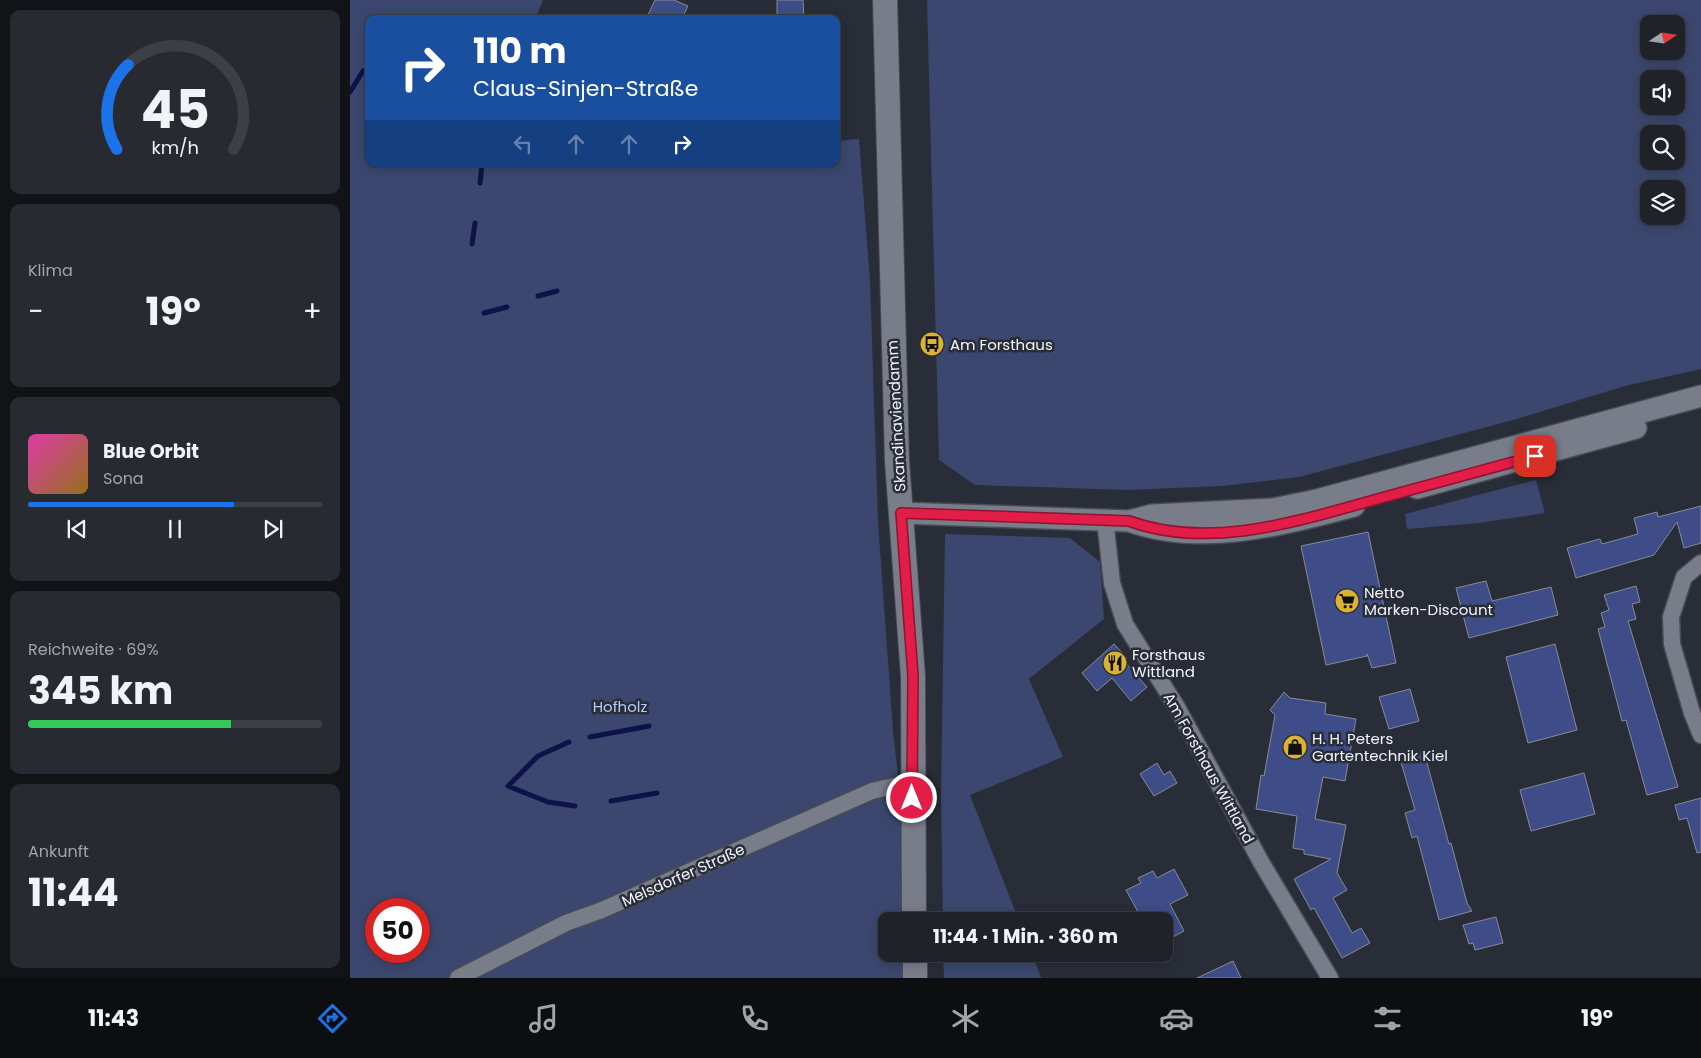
<!DOCTYPE html>
<html lang="de">
<head>
<meta charset="utf-8">
<style>
  :root { --surface:#1f2229; --page:#272a31; --text:#f1f3f6; --muted:#a1a4a8; --line:#3c3f46; --accent:#1a73e8 }
  body { margin:0; font-family:Poppins,sans-serif; background:var(--page); color:var(--text); height:100vh; display:flex; flex-direction:column; font-size:19px; white-space:nowrap }
  * { box-sizing:border-box; margin:0 }
  p { font-size:16px; color:var(--muted) }
  .icon { flex:none; width:28px; height:28px; fill:none; stroke:currentColor; stroke-width:2; stroke-linecap:round; stroke-linejoin:round }
  .map { position:relative; flex:1; overflow:hidden }
  .details { display:flex; flex-direction:column; gap:10px; padding:10px; background:#111317; width:350px }
  .details>* { flex:none }
  .banner { position:absolute; left:15px; top:15px; width:475px; height:152px; border-radius:10px; box-shadow:0 2px 12px #0003,0 0 0 1px var(--line); background:#1a4fa0; color:#fff; overflow:hidden }
  .needle { width:32px; rotate:77deg }
  .fabs { position:absolute; left:1290px; top:15px; display:grid; gap:10px }
  .fabs a { display:grid; place-items:center; width:45px; height:45px; border-radius:10px; background:var(--surface); box-shadow:0 2px 12px #0003,0 0 0 1px var(--line); font-size:25px }
  .speed { position:absolute; left:15px; top:898px; display:flex; gap:10px; font-size:25px; font-weight:700; text-align:center }
  .speed>* { display:grid; place-content:center; width:65px; height:65px; border-radius:50%; background:var(--surface); box-shadow:0 2px 12px #0003,0 0 0 1px var(--line); line-height:1 }
  .speed .limit { border:8px solid #d22; background:#fff; color:#111 }
  .pin { position:absolute; display:grid; place-items:center; width:42px; height:42px; color:#fff; margin:-21px; border-radius:10px; box-shadow:0 2px 8px #0006 }
  .me { position:absolute; width:55px; margin:-28px; rotate:0deg; stroke-linejoin:round; filter:drop-shadow(0 0 4px #0008) }
  .turn { display:flex; align-items:center; gap:18px; height:105px; padding:0 25px; font-size:22px }
  .turn .icon { width:65px; height:65px; stroke-width:2.5 }
  .turn b { display:block; font-size:35px; line-height:42px }
  .lanes { display:flex; align-items:center; height:48px; padding:0 25px; background:#0003; justify-content:center; gap:25px; direction:ltr }
  .lanes .off { opacity:.35 }
  .big { font-size:38px; font-weight:700; line-height:1.1 }
  .details .widget { flex:1; display:flex; flex-direction:column; justify-content:center; gap:8px; min-width:0; padding:0 18px; border-radius:10px; background:var(--page) }
  .details .dial { align-items:center; gap:0 }
  .dial svg { height:130px; overflow:visible; fill:none; stroke:var(--line); stroke-width:7; stroke-linecap:round; text-anchor:middle }
  .dial text { fill:var(--text); stroke:none }
  .song { display:flex; align-items:center; gap:15px }
  .cover { width:60px; height:60px; border-radius:8px; background:linear-gradient(135deg,hsl(320 70% 55%),hsl(40 70% 35%)) }
  .played { height:5px; border-radius:2px; background:linear-gradient(90deg,var(--accent) 70%,var(--line) 70%) }
  .keys { display:flex; justify-content:space-around; direction:ltr }
  .heat { display:flex; justify-content:space-between; align-items:center; font-size:28px; direction:ltr }
  .charge { height:8px; border-radius:4px; background:linear-gradient(90deg,#34c759 69%,var(--line) 0) }
  .trip { position:absolute; left:528px; top:912px; width:295px; height:50px; border-radius:10px; background:var(--surface); box-shadow:0 2px 12px #0003,0 0 0 1px var(--line); font-weight:700; line-height:50px; text-align:center }
  .menu { display:flex; height:80px; justify-content:space-around; align-items:center; background:#0c0e10; color:var(--muted) }
  .menu .icon { width:35px; height:35px }
  .menu .active { color:var(--accent) }
  .menu b { font-size:22px; color:var(--text) }
  main { display:flex; flex:1; min-height:0 }
  .map>svg:first-child { display:block }
  .green { fill:#3b476e; fill-rule:evenodd }
  .lines { fill:none; stroke-linecap:round; stroke-linejoin:round }
  .stream { stroke:#0d1348; stroke-width:5 }
  .building { fill:#3e4d87; stroke:#868b97 }
  .minor-casing { stroke:#484b53; stroke-width:19 }
  .tertiary-casing { stroke:#484b53; stroke-width:24 }
  .secondary-casing { stroke:#484b53; stroke-width:26 }
  .minor { stroke:#797d89; stroke-width:16 }
  .tertiary { stroke:#797d89; stroke-width:21 }
  .secondary { stroke:#797d89; stroke-width:24 }
  .route-casing { stroke:#92132f; stroke-width:12 }
  .route { stroke:#e11d48; stroke-width:9 }
  .labels { text-anchor:middle; dominant-baseline:central; stroke-width:5; stroke-linejoin:round; paint-order:stroke }
  .poi-label { font-size:15px; fill:#f2f5fc; stroke:#292d37; text-anchor:start }
  .street-label { font-size:15px; fill:#f2f5fc; stroke:#292d37 }
  .park-label { font-size:15px; fill:#b7c8fd; stroke:#292d37 }
</style>
</head>
<body>
<main>
<section class="details">
<div class="widget dial"><svg viewBox="0 0 100 80">
<path d="M14 69A42 42 0 1 1 86 69"/>
<path d="M14 69A42 42 0 0 1 21 17" stroke="#1a73e8"/>
<text x="50" y="56" font-size="32" font-weight="700">45</text>
<text x="50" y="72" font-size="11">km/h</text>
</svg></div>
<div class="widget"><p>Klima</p>
<div class="heat"><a>−</a><b class="big">19°</b><a>+</a></div>
</div>
<div class="widget">
<div class="song"><i class="cover"></i><div><b>Blue Orbit</b><p>Sona</p></div></div>
<div class="played"></div>
<div class="keys"><svg class="icon" aria-label="previous" viewBox="0 0 24 24"><path d="M18 5L8 12l10 7zM5 5v14"/></svg><svg class="icon" aria-label="pause" viewBox="0 0 24 24"><path d="M8 5v14M16 5v14"/></svg><svg class="icon" aria-label="next" viewBox="0 0 24 24"><path d="M6 5l10 7-10 7zM19 5v14"/></svg></div>
</div>
<div class="widget"><p>Reichweite · 69%</p><b class="big">345 km</b><div class="charge"></div></div>
<div class="widget"><p>Ankunft</p><b class="big">11:44</b></div>
</section>
<div class="map">
<svg width="1351" height="978" viewBox="0 0 1351 978">
  <rect width="100%" height="100%" fill="#292d37"/>
  <path class="green" d="M0 0H193L187 15 192 19H19V164H486V141L509 139 520 281 528 522 543 731 556 846V921H536V954H557V978H0ZM26 909H69V951H26Z
    M577 0H1351V369L1275 386 1163 420 949 477 872 486 777 490 625 485 589 460ZM1299 24H1326V51H1299ZM1299 79H1326V106H1299ZM1299 134H1326V161H1299ZM1299 189H1326V216H1299Z
    M1186 480 1195 513 1129 523 1057 529 1055 514Z
    M595 534 720 538 750 562 754 619 679 679 713 757 620 795 669 921H593L591 796Z
    M593 954H682L691 978H594Z"/>
  <g class="lines">
    <path class="stream" d="M0 92 13 71
      M130 183 132 164
      M122 244 125 223
      M188 296 207 291
      M134 313 157 307
      M240 737 299 726
      M219 742 188 756 158 786 198 802 225 806
      M261 801 307 793"/>
  </g>
  <path class="building" d="M305 0H324L338 6 332 19H296Z
    M427 0H453L454 19H427Z
    M1351 506V543L1334 548 1327 522 1304 555 1226 578 1217 548 1250 539 1252 544 1288 534 1284 518 1307 512 1308 517Z
    M1018 532 1046 663 1022 668 1017 654V656L976 665 951 546Z
    M1136 581 1142 601 1201 587 1208 615 1119 638 1106 588Z
    M1286 586 1290 602 1282 604 1286 619 1278 621 1328 787 1297 795 1276 720 1272 721 1248 629 1255 627 1251 613 1259 610 1254 595Z
    M764 644 777 658 774 661 797 687 781 701 762 678 747 691 732 673Z
    M1205 644 1227 730 1178 743 1156 657Z
    M1060 689 1069 721 1039 729 1029 697Z
    M934 692 940 698 976 703 975 714 1006 719 995 781 973 777 965 819 996 825 987 873 997 890 983 898 1002 933 1011 928 1020 943 992 958 964 908 961 910 944 879 981 859 954 854V850L943 848 947 816 906 809 911 775 914 776 925 715 920 710Z
    M1074 752 1099 844 1101 843 1117 903 1122 911 1089 920 1067 836 1062 838 1055 813 1065 810 1050 759Z
    M807 763 814 775 820 771 827 783 804 796 790 774Z
    M1234 773 1245 814 1181 831 1170 790Z
    M1351 798V852L1347 853 1337 818 1329 820 1325 805Z
    M824 869 838 895 820 904 834 931 814 942V921H793L776 890 791 883 788 878 803 871 807 878Z
    M1146 917 1153 943 1125 950 1123 943 1119 944 1113 925Z
    M883 961 891 978H847Z"/>
  <g class="lines">
    <defs>
      <path id="minor" d="M755 520 762 583 775 624 828 709 911 862 980 978
        M1351 563 1334 577 1321 617 1322 644 1342 713 1351 735
        M108 978 216 923 252 910 522 791 562 782"/>
      <path id="tertiary" d="M1067 488 1286 428
        M551 513 779 521 802 515 923 509 967 500 1351 396
        M779 521C852 547 932 525 1004 506"/>
      <path id="secondary" d="M535 0 547 461 563 676 564 921
        M565 954V978"/>
    </defs>
    <use href="#minor" class="minor-casing"/>
    <use href="#tertiary" class="tertiary-casing"/>
    <use href="#secondary" class="secondary-casing"/>
    <use href="#minor" class="minor"/>
    <use href="#tertiary" class="tertiary"/>
    <use href="#secondary" class="secondary"/>
  </g>
  <g class="lines">
    <defs>
      <path id="route" d="M562 798 563 676 551 513 779 521C861 551 951 520 1031 498 1083 484 1134 470 1185 456"/>
    </defs>
    <use href="#route" class="route-casing"/>
    <use href="#route" class="route"/>
  </g>
  <defs>
    <symbol id="bus-disc" viewBox="-11 -11 22 22"><circle r="9.5" fill="#dab333" stroke="#292d37"/><path d="M-5-6H5V4H4V6H2V4H-2V6H-4V4H-5ZM-3.5-4V0h7V-4ZM-3.5 1.2v1.5H-2V1.2ZM2 1.2v1.5H3.5V1.2Z" fill="#111"/></symbol>
    <symbol id="supermarket-disc" viewBox="-11 -11 22 22"><circle r="9.5" fill="#dab333" stroke="#292d37"/><path d="M-6-5.5h2.5l.6 2H6L4.5 2H-2.5L-4.4-4H-6ZM-1.5 3.2a1.3 1.3 0 1 0 .1 0ZM3 3.2a1.3 1.3 0 1 0 .1 0Z" fill="#111"/></symbol>
    <symbol id="restaurant-disc" viewBox="-11 -11 22 22"><circle r="9.5" fill="#dab333" stroke="#292d37"/><path d="M-5-6h1v4h1v-4h1v4h1v-4h1v5L-1.5 .5V6h-2V.5L-5-1ZM5-6V6H3V1.5H1.5Q1.5-4 5-6Z" fill="#111"/></symbol>
    <symbol id="shop-disc" viewBox="-11 -11 22 22"><circle r="9.5" fill="#dab333" stroke="#292d37"/><path d="M-5-2.5h2.3a2.7 3.5 0 0 1 5.4 0H5L5.5 6h-11ZM-1.5-2.5h3a1.5 2.3 0 0 0-3 0Z" fill="#111"/></symbol>
  </defs>
  <g fill-rule="evenodd">
    <use href="#bus-disc" x="568" y="330" width="28" height="28"/>
    <use href="#supermarket-disc" x="983" y="587" width="28" height="28"/>
    <use href="#restaurant-disc" x="751" y="649" width="28" height="28"/>
    <use href="#shop-disc" x="931" y="733" width="28" height="28"/>
  </g>
  <g class="labels">
    <g class="poi-label">
      <text x="600" y="344">Am Forsthaus</text>
      <text x="1014" y="592">Netto<tspan x="1014" dy="17">Marken-Discount</tspan></text>
      <text x="782" y="654">Forsthaus<tspan x="782" dy="17">Wittland</tspan></text>
      <text x="962" y="738">H. H. Peters<tspan x="962" dy="17">Gartentechnik Kiel</tspan></text>
    </g>
    <g class="street-label">
      <text transform="translate(546 416) rotate(-93)">Skandinaviendamm</text>
      <text transform="translate(859 768) rotate(61)">Am Forsthaus Wittland</text>
      <text transform="translate(333 875) rotate(-24)">Melsdorfer Straße</text>
    </g>
    <g class="park-label">
      <text x="270" y="706">Hofholz</text>
    </g>
  </g>
</svg>
<div class="fabs">
<a><svg class="needle" viewBox="-14 -14 28 28"><path d="M0-13l5 13h-10z" fill="#e53935"/><path d="M0 13l5-13h-10z" fill="#a1a4a8"/></svg></a>
<a><svg class="icon" aria-label="sound" viewBox="0 0 24 24"><path d="M4 9h4l5-4v14l-5-4H4zM17 9q2 3 0 6"/></svg></a>
<a><svg class="icon" aria-label="search" viewBox="0 0 24 24"><circle cx="10" cy="10" r="6"/><path d="M15 15l6 6"/></svg></a>
<a><svg class="icon" aria-label="layers" viewBox="0 0 24 24"><path d="M12 4l9 5-9 5-9-5zM3 14l9 5 9-5"/></svg></a>
</div>
<div class="speed"><div class="limit">50</div></div>
<div class="pin" style="left:1185px;top:456px;background:#d93025"><svg class="icon" aria-label="arrive" viewBox="0 0 24 24"><path d="M6 21V4h12l-3 4 3 4H6"/></svg></div>
<svg class="me" style="left:562px;top:798px" viewBox="-20 -20 40 40"><circle r="17" fill="#e11d48" stroke="#fff" stroke-width="3"/><path d="M0-11L8 9 0 5-8 9z" fill="#fff"/></svg>
<div class="trip">11:44 · 1 Min. · 360 m</div>
<div class="banner">
<div class="turn"><svg class="icon" aria-label="right" viewBox="0 0 24 24"><path d="M7 20v-9h11M14 6l5 5-5 5"/></svg><div><b>110 m</b>Claus-Sinjen-Straße</div></div>
<div class="lanes"><svg class="icon off" aria-label="left" viewBox="0 0 24 24"><path d="M17 20v-9H6M10 6l-5 5 5 5"/></svg><svg class="icon off" aria-label="ahead" viewBox="0 0 24 24"><path d="M12 20V5M6 11l6-6 6 6"/></svg><svg class="icon off" aria-label="ahead" viewBox="0 0 24 24"><path d="M12 20V5M6 11l6-6 6 6"/></svg><svg class="icon" aria-label="right" viewBox="0 0 24 24"><path d="M7 20v-9h11M14 6l5 5-5 5"/></svg></div>
</div>
</div>
</main>
<nav class="menu">
<b>11:43</b>
<svg class="icon active" aria-label="directions" viewBox="0 0 24 24"><path d="M12 3l9 9-9 9-9-9zM9 14v-3h6M13 9l2 2-2 2"/></svg>
<svg class="icon" aria-label="music" viewBox="0 0 24 24"><path d="M9 18V5l10-2v13"/><circle cx="6" cy="18" r="3"/><circle cx="16" cy="16" r="3"/></svg>
<svg class="icon" aria-label="phone" viewBox="0 0 24 24"><path d="M5 4h4l2 5-3 2q2 4 5 5l2-3 5 2v4C11 20 4 13 5 4z"/></svg>
<svg class="icon" aria-label="climate" viewBox="0 0 24 24"><path d="M12 3v18M4 7l16 10M4 17L20 7"/></svg>
<svg class="icon" aria-label="car" viewBox="0 0 24 24"><path d="M5 17H2v-5l4-1 3-4h7l3 4 3 1v5h-3M9 17h6M6 11h13"/><circle cx="7" cy="17" r="2"/><circle cx="17" cy="17" r="2"/></svg>
<svg class="icon" aria-label="filters" viewBox="0 0 24 24"><path d="M4 7h16M4 17h16"/><circle cx="9" cy="7" r="2"/><circle cx="15" cy="17" r="2"/></svg>
<b>19°</b>
</nav>
</body>
</html>
